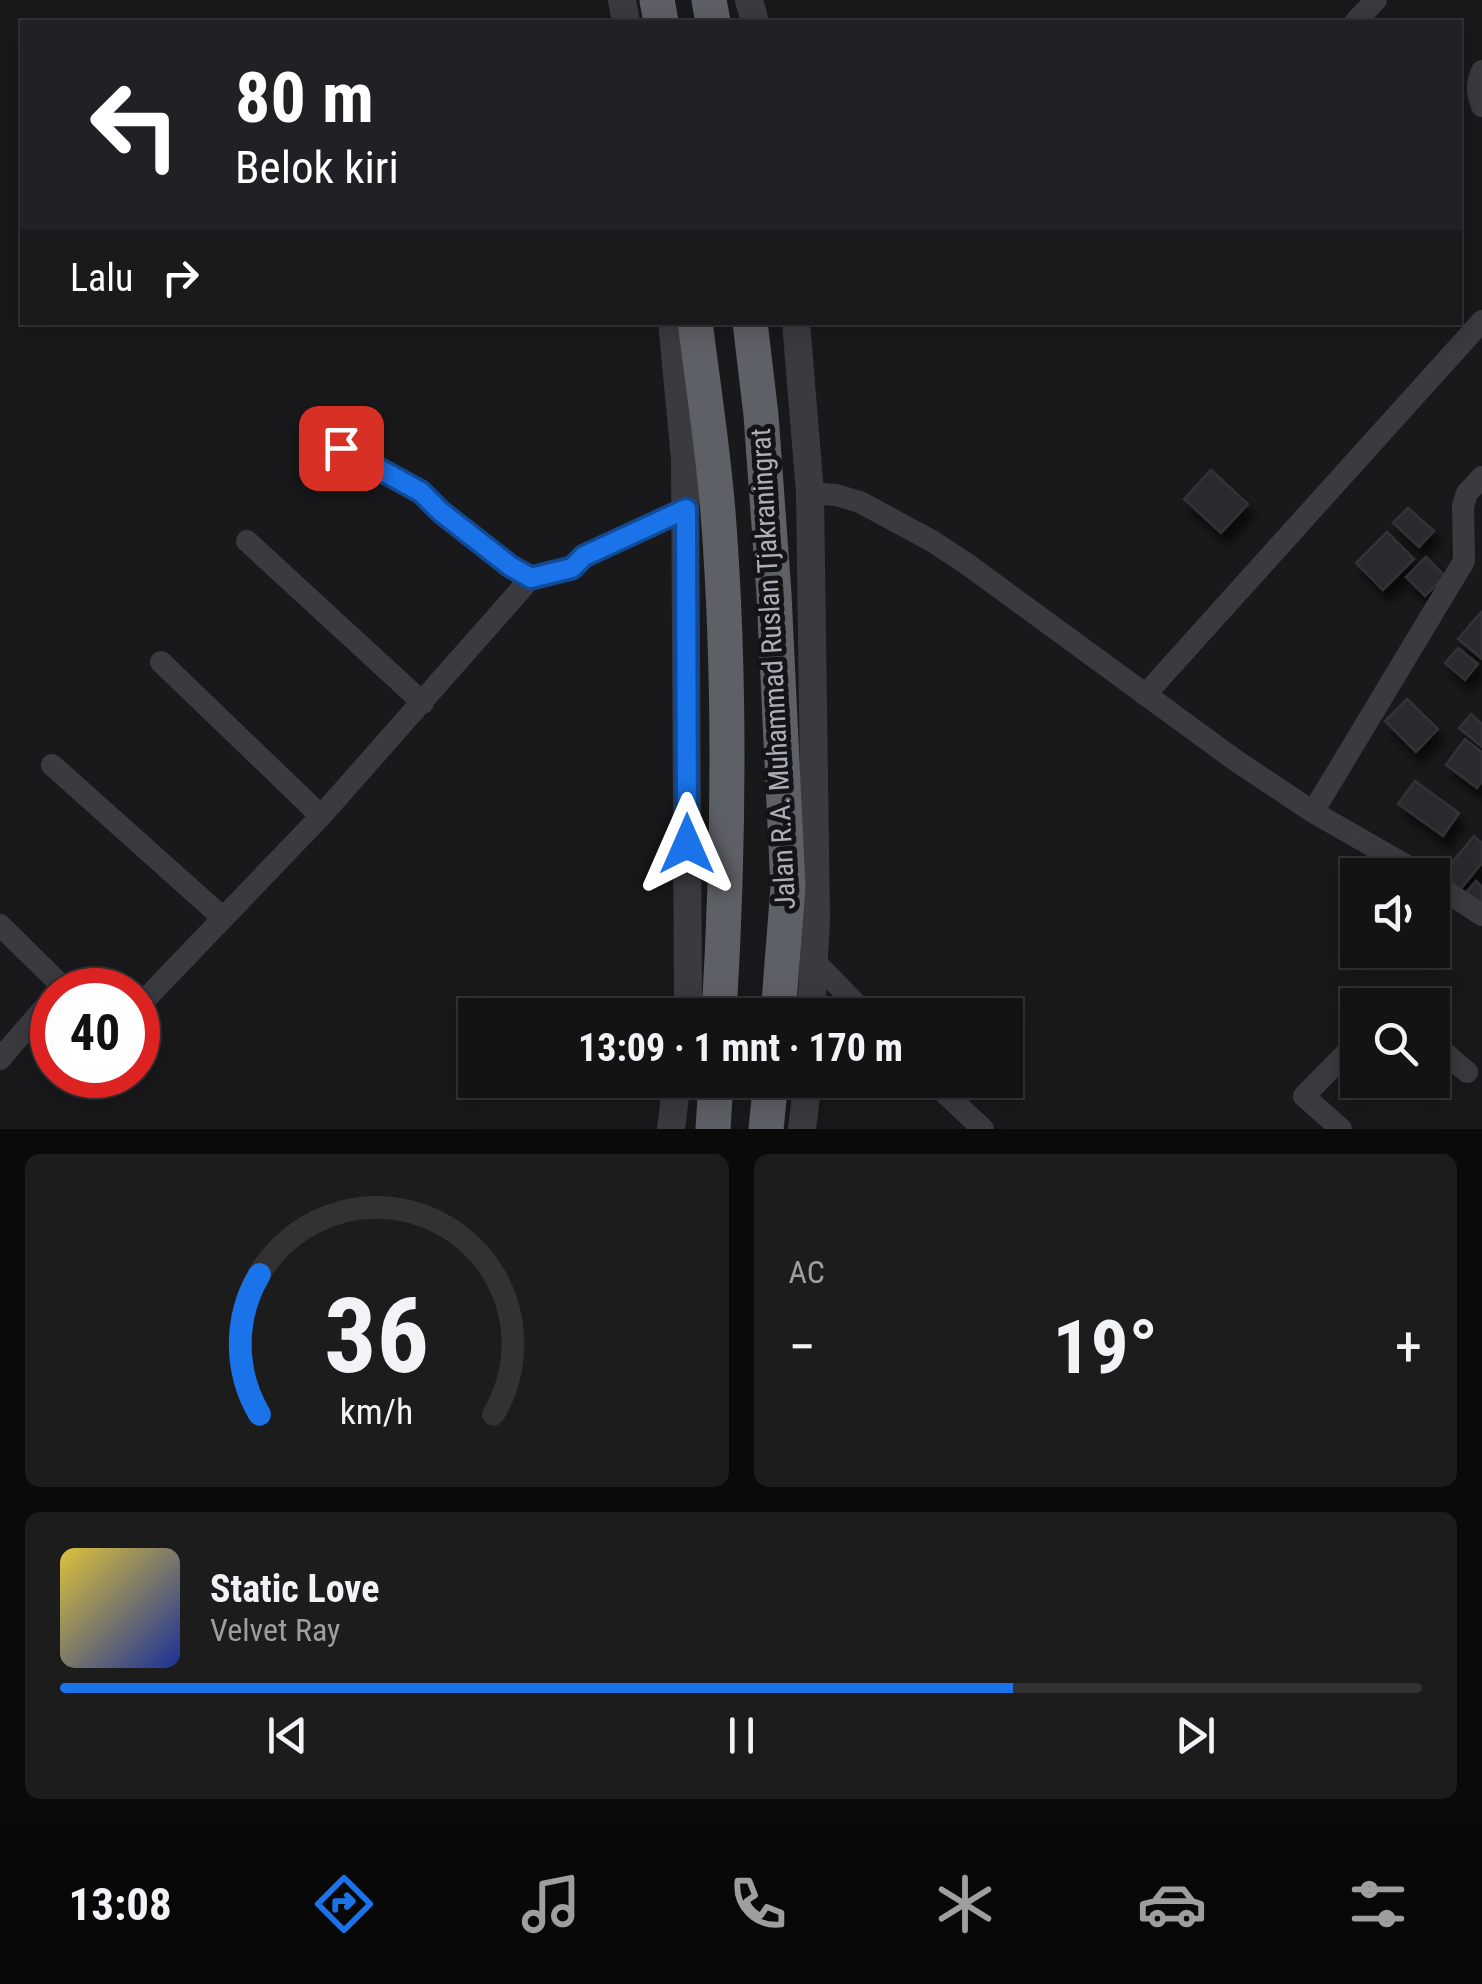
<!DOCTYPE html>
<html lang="id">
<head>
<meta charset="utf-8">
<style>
  :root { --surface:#131314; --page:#1c1c1d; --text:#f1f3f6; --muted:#9d9ea0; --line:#323234; --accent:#1a73e8 }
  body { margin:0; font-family:"Roboto Condensed",sans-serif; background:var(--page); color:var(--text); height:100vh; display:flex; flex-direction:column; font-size:38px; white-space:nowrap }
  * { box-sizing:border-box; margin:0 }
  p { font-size:32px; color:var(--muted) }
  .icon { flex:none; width:55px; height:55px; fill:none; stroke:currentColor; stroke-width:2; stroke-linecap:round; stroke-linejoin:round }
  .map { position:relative; height:1129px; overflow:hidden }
  .panel { display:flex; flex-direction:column; gap:25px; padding:25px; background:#0a0a0b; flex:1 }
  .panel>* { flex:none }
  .guide { position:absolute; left:20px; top:20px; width:1442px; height:305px; border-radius:0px; box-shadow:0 5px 25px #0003,0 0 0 2px var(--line); background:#202124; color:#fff; overflow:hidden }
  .fabs { position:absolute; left:1340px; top:858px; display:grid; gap:20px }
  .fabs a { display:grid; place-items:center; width:110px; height:110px; border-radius:0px; background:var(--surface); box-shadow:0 5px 25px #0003,0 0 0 2px var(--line); font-size:50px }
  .speed { position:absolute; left:30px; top:968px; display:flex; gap:20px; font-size:50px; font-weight:700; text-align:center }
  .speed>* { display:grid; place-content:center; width:130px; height:130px; border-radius:50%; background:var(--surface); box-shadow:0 5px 25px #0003,0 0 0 2px var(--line); line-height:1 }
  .speed .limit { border:15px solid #d22; background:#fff; color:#111 }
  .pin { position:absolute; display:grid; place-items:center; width:85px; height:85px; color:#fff; margin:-42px; border-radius:20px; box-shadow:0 5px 15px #0006 }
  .me { position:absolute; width:110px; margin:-55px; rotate:0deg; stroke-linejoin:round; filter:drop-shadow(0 0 8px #0008) }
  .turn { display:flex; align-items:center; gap:35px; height:210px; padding:0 50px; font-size:45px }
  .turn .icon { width:130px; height:130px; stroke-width:2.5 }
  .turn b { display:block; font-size:70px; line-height:85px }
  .then { display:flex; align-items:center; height:95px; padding:0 50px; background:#0003; gap:20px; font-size:38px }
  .big { font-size:75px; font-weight:700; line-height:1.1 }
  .panel .card { flex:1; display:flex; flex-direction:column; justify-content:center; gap:15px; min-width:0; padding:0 35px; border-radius:15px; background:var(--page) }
  .panel .dial { align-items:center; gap:0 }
  .dial svg { height:260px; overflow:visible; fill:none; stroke:var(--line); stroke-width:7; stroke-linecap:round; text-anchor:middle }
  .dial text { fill:var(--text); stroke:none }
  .song { display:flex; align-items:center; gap:30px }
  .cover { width:120px; height:120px; border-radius:15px; background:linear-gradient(135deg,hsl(50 70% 55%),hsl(230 70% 35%)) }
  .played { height:10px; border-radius:5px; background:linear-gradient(90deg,var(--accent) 70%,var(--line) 70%) }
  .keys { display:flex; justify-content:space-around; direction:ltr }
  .heat { display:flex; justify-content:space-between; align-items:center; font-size:55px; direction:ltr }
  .panel .tiles { flex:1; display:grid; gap:25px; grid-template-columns:1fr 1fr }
  .card:last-child { grid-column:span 2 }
  .trip { position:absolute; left:458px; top:998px; width:565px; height:100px; border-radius:0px; background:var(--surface); box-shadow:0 5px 25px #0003,0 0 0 2px var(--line); font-weight:700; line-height:100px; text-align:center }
  .menu { display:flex; height:160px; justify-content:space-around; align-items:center; background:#080808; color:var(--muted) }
  .menu .icon { width:70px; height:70px }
  .menu .selected { color:var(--accent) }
  .menu b { font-size:45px; color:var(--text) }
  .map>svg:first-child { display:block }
  .building { fill:#2c2c2f; stroke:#333336; stroke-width:2.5; filter:url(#shadow) }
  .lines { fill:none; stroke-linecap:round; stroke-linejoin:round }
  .minor { stroke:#3a3a3f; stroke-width:22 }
  .tertiary { stroke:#3a3a3f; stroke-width:28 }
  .trunk { stroke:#5e6067; stroke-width:35 }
  .route-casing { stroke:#114b97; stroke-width:25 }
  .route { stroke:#1a73e8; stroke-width:18 }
  .labels { text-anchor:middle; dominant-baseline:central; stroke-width:10; stroke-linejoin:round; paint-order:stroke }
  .street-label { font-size:28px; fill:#acafb9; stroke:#141416 }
</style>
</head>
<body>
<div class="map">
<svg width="1482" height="1129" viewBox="0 0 1482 1129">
  <defs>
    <filter id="shadow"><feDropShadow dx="6" dy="11" stdDeviation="5" flood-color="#0009"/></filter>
  </defs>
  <rect width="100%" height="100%" fill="#19191b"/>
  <path class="building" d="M1211 470 1248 504 1221 533 1184 499Z
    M1408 508 1434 531 1419 547 1393 523Z
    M1387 532 1414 559 1383 590 1356 563Z
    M1426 557 1445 576 1425 596 1406 577Z
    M1481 612 1482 613V659L1458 639Z
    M1458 648 1478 664 1465 680 1445 663Z
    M1407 699 1438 729 1416 752 1385 721Z
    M1471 714 1482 724V747L1459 728Z
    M1465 739 1482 752V781L1477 788 1446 765Z
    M1415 781 1459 813 1443 836 1398 804Z
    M1474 836 1482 843V863L1458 892 1440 877Z
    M1476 881 1482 887V911L1464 895Z"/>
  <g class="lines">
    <path class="minor" d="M1355 22 1376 0
      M1482 71C1476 84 1477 94 1482 106
      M810 493 836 495 860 502 932 541 967 564 1235 760 1313 812 1423 875
      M247 541 423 703
      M531 578 572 567 585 556 686 509
      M161 662 321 816
      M1145 695 1482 321
      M52 765 222 917
      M1313 812 1464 561 1463 506 1467 493 1482 477
      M1432 882 1482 915
      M0 925 63 987
      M814 961 867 1015
      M138 1007 321 816 531 578 510 566 441 512 421 492 341 447
      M1432 1042 1467 1072
      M0 1059 52 999
      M931 1080 983 1129
      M1341 1129 1304 1096 1358 1041"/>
    <path class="tertiary" d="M622 0 626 22
      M749 0 755 22
      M672 322 685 459 688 996 685 1015
      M796 322 810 493 816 919 811 1015
      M671 1129 677 1080
      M802 1129 808 1080"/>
    <path class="trunk" d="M657 0 661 22
      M709 0 713 22
      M695 322C703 385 713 449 718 512 731 680 729 847 719 1015
      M750 322 761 415 774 594 788 887 778 1015
      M713 1129 716 1080
      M766 1129 771 1080"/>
  </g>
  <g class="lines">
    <defs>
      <path id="route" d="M341 448 421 492 441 512 510 566 531 578 572 568 584 556 686 509 687 844"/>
    </defs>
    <use href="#route" class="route-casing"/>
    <use href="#route" class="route"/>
  </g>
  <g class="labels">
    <g class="street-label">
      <text transform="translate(773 669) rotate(-93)">Jalan R.A. Muhammad Ruslan Tjakraningrat</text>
    </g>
  </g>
</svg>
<div class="fabs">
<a><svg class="icon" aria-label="sound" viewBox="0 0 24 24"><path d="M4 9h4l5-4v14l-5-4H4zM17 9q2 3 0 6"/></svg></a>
<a><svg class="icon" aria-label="search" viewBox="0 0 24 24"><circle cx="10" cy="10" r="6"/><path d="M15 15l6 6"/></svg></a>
</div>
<div class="speed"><div class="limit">40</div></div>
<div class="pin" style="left:341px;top:448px;background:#d93025"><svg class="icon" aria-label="arrive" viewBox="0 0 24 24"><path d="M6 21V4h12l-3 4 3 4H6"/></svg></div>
<svg class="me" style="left:687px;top:844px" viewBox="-20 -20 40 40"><path d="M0-17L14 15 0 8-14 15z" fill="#1a73e8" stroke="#fff" stroke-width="4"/></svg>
<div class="trip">13:09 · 1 mnt · 170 m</div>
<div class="guide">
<div class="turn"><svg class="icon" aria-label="left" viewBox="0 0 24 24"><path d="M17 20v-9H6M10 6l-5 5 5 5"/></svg><div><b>80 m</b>Belok kiri</div></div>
<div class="then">Lalu<svg class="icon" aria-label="right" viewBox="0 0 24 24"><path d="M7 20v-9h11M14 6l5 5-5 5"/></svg></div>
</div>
</div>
<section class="panel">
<div class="tiles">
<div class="card dial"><svg viewBox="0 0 100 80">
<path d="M14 69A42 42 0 1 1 86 69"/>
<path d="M14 69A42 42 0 0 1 14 26" stroke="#1a73e8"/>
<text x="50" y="56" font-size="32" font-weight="700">36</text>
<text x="50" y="72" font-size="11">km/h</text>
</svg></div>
<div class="card"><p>AC</p>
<div class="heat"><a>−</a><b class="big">19°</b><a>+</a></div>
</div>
<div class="card">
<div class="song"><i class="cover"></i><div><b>Static Love</b><p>Velvet Ray</p></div></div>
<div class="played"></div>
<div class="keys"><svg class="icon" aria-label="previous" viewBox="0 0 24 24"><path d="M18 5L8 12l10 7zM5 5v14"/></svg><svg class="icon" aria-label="pause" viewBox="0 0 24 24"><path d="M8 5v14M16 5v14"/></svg><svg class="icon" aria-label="next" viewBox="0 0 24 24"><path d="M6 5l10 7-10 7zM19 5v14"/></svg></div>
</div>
</div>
</section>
<nav class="menu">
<b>13:08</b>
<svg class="icon selected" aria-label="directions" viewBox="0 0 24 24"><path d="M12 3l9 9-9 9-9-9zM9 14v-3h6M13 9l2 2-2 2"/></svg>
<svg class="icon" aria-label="music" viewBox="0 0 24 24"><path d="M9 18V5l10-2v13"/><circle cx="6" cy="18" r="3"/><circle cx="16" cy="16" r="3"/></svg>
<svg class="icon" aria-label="phone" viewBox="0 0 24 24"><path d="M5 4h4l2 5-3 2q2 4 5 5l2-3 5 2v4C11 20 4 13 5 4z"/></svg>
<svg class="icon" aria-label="climate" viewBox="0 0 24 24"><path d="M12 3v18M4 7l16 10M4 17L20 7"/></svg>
<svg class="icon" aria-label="car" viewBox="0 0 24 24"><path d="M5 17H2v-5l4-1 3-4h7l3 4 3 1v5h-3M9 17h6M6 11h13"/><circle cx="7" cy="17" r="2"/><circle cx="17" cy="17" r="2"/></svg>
<svg class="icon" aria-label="filters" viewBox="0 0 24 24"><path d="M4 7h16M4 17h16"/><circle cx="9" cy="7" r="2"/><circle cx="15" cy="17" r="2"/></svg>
</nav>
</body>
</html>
